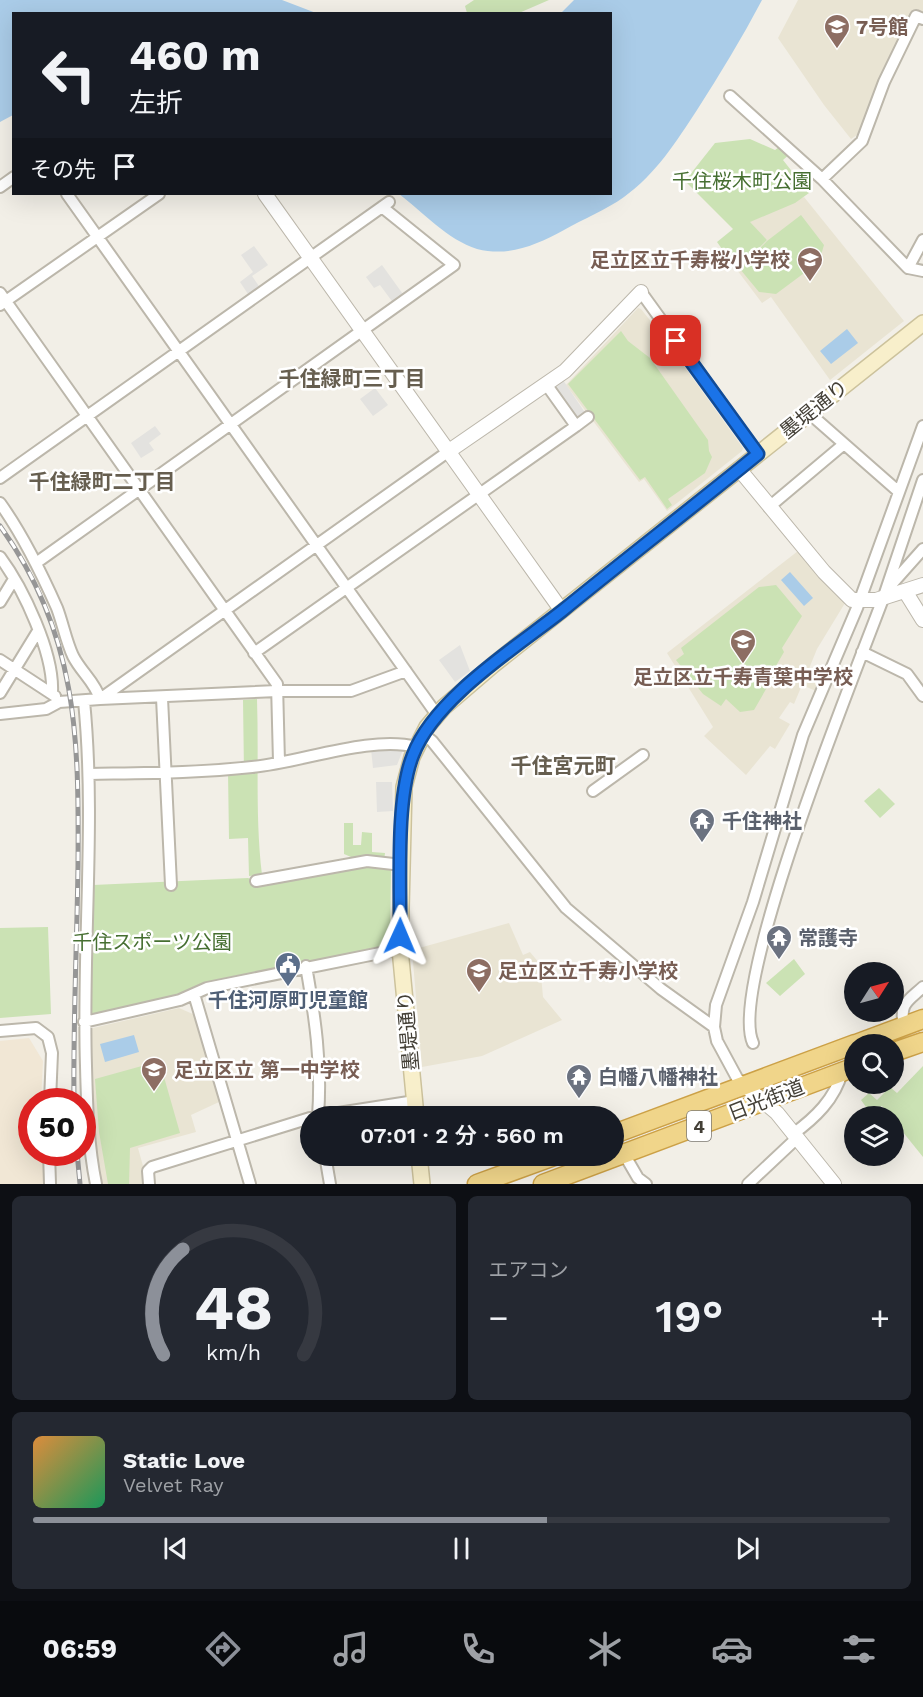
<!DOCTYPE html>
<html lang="ja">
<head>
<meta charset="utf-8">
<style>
  :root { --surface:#171b24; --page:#242831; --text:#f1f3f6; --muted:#9ea1a6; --line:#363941; --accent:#8c9099 }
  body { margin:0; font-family:"Work Sans","Noto Sans JP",sans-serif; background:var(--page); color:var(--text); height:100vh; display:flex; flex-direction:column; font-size:22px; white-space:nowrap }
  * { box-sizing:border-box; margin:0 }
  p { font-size:20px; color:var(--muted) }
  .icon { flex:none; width:33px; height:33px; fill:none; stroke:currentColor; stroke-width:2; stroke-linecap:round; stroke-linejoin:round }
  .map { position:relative; height:1184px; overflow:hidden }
  .side { display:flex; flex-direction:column; gap:12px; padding:12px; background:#0d0f14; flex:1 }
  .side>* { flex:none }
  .banner { position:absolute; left:12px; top:12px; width:600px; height:183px; border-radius:0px; box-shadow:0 6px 24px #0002; background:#171b24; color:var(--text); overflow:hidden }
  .needle { width:39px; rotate:54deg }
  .controls { position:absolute; left:844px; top:962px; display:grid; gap:12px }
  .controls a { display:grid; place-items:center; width:60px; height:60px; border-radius:50%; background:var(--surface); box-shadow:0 6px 24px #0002; font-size:30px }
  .speed { position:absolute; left:18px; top:1088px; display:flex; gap:12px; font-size:30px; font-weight:700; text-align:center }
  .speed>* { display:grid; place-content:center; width:78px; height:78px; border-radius:50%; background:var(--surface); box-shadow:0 6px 24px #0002; line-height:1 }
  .speed .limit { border:9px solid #d22; background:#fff; color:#111 }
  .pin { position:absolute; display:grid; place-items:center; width:51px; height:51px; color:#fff; margin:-26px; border-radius:12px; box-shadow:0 3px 9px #0006 }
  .me { position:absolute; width:66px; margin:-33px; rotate:1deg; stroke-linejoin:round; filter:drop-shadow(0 0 4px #0008) }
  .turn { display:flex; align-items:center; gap:21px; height:126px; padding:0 18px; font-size:27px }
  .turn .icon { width:78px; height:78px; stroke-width:2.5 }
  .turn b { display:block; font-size:42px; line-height:51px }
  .then { display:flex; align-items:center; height:57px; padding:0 18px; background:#0003; gap:12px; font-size:22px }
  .big { font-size:45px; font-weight:600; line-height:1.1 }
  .side .card { flex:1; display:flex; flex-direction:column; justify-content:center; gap:9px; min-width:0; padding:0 21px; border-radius:9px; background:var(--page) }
  .side .dial { align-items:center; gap:0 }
  .dial svg { height:156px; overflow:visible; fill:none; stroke:var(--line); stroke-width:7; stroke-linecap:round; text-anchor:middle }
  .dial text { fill:var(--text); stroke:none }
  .song { display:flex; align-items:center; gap:18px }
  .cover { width:72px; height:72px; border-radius:9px; background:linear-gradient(135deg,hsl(30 70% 55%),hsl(150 70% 35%)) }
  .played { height:6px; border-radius:3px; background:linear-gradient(90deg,var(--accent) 60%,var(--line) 60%) }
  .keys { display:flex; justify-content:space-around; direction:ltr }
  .heat { display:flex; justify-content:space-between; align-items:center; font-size:33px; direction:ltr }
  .side .tiles { flex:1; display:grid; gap:12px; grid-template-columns:1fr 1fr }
  .card:last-child { grid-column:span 2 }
  .trip { position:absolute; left:300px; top:1106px; width:324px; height:60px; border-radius:30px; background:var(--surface); box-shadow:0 6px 24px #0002; font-weight:600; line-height:60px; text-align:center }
  .tabs { display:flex; height:96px; justify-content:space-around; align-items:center; background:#090b0e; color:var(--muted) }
  .tabs .icon { width:42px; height:42px }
  .tabs .active { color:var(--accent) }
  .tabs b { font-size:27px; color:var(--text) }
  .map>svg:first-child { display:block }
  .commercial { fill:#f1e7d5 }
  .education { fill:#e9e4d3 }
  .green { fill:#cbe2b4 }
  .parking { fill:#e3e2df }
  .water { fill:#aacce8 }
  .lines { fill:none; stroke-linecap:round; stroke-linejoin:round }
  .minor-casing { stroke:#bcb7ab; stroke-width:14 }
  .tertiary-casing { stroke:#bcb7ab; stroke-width:16 }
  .secondary-casing { stroke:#ccc29c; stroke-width:18 }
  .trunk-casing { stroke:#cca147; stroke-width:21 }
  .minor { stroke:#fff; stroke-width:10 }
  .tertiary { stroke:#fff; stroke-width:14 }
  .secondary { stroke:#f8efcb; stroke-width:15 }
  .trunk { stroke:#f0d58a; stroke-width:18 }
  .rail-casing { stroke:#969696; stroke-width:5 }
  .rail { stroke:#fff; stroke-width:3; stroke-dasharray:9; stroke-linecap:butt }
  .route-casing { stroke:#114b97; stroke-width:15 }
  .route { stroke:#1a73e8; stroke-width:10 }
  .labels { text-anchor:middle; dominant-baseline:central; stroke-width:5; stroke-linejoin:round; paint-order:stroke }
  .shield { fill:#fff; stroke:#7c7973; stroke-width:1.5 }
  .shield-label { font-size:18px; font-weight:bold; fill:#444037 }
  .education-label { font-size:20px; font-weight:bold; fill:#785e54; stroke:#fff; text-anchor:start }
  .park-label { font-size:20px; fill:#466f31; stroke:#fff }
  .street-label { font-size:20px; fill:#444037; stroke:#fff }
  .worship-label { font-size:20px; font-weight:bold; fill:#5b616d; stroke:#fff; text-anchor:start }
  .service-label { font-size:20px; font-weight:bold; fill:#4e5e75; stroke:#fff }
  .neighbourhood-label { font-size:21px; font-weight:bold; fill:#665e4f; stroke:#fff }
</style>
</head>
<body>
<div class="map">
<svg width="923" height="1184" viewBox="0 0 923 1184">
  <rect width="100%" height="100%" fill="#f2efe7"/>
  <path class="commercial" d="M29 1038 43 1061 41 1101H32V1152H42L45 1184H0V1041Z"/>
  <path class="education" d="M798 0H923V15L914 11 878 81 860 133 851 139 824 105 778 38Z
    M804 197 904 321 830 380 771 297 762 303 737 270 767 240 749 222Z
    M638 308 641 309 661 334 743 448 742 451 667 511 644 479 639 482 566 385Z
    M798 551 845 603 817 649 806 676 819 682 816 691 802 685 794 704 790 702 779 718 790 724 775 749 770 746 746 775 704 736 713 727 667 653Z
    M509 923 523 955 530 952 540 964 543 997 562 1020 482 1056 422 1067 412 950Z
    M179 1008 195 1015 219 1102 191 1115 196 1132 138 1148 143 1166V1184H102L94 1137 90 1031 93 1028Z"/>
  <path class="green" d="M474 0H549L519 13H467L465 6Z
    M750 139 775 150 782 145 791 153 783 160 809 193 795 203 750 222 767 240 737 270 717 242 733 229 685 181 715 143Z
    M801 215 824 245 819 262 776 294 759 292 740 269 767 241Z
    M621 331 628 341 650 358 708 440 709 451 712 457 705 473 668 499 672 505 667 509 645 477 640 480 568 384Z
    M776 585 802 616 782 648 784 652 773 671V677L754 710 740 712 726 699 721 706 703 694 676 660 684 654 681 648 759 587Z
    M257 699C259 759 255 816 262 875L249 876 248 838 229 839 228 772H244L243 700Z
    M879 788 895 804 880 818 864 801Z
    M344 823H353V845H361L362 832 372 833V852L385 853 384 861 358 860 344 854Z
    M365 867 391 870 390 945 219 979 193 987 174 997 91 1015 93 885 248 878 262 883Z
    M48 927 51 1014 0 1018V928Z
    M794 959 805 974 780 996 766 983Z
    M149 1064 162 1070 180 1133 130 1148 129 1184H108L99 1132 95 1079Z
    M923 1066V1157L894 1121V1116H890L882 1106 871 1114 861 1100 869 1093 877 1100 890 1087 897 1093Z"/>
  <path class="parking" d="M254 246 268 265 252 276 261 289 250 297 240 282 253 272 241 255Z
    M382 265 405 297 394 304 380 285 374 288 366 277Z
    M563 380 586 414 577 420 554 386Z
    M375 388 388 405 373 416 360 399Z
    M155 426 161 434 149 443 154 450 141 458 131 443Z
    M460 645 470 671 455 682 439 660Z
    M404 747 397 765 373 768 371 749Z
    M376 782H392L393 811 377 812Z"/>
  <path class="water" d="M0 0H282L316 13 14 14 13 115 0 122Z
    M574 0H762C742 38 720 74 697 110 676 142 656 174 624 197 606 210 583 219 564 230 536 245 510 257 477 249 448 240 423 212 399 194H610V14L561 13Z
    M847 329 858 343 831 364 820 351Z
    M790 572 813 598 804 606 781 580Z
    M134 1035 139 1052 105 1062 100 1044Z"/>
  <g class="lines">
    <defs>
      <path id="minor" d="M730 96 822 179 908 268 923 271
        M822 179 862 141 884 82 916 16 923 19
        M0 187 14 177
        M67 194 437 715
        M908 268 923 240
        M641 292 758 454
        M0 293 277 684 279 762
        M0 305 159 194
        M809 413 899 492
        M576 426 588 417
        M0 478 389 202
        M0 503C23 535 41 572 57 608 63 624 66 641 73 656 81 672 95 682 100 699L277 691H351L406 671
        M769 507 844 444
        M0 557C23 588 54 653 52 692
        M36 563 454 265 382 207
        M891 585 923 549
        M0 602 14 579
        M862 652 907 674 923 696
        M254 653 576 426 546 384
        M0 660 55 696
        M0 693 38 631
        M162 698 171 885
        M84 701C96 822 82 944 86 1066 87 1106 88 1145 96 1184
        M0 714 46 709 59 702 100 699 449 451
        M423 734 432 741 566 908 661 989 714 1027
        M90 774C144 773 198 773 252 767 299 763 371 735 416 747
        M593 791 643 755
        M256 881 367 861 402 865
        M306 966C315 1017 322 1064 318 1116
        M194 994 250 1184
        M84 1022 180 1000 207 988 400 949
        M904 1026C899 1003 908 1001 923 987
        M0 1031 36 1028 48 1037 52 1053 50 1101
        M753 1043C727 986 857 669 884 596 897 558 910 518 923 480
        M744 1085 737 1078 717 1041 714 1027 716 1005 753 902 803 735 857 608 923 426
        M319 1116 415 1101
        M793 1134C815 1118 835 1099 842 1072
        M49 1152 50 1184
        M624 1154 638 1178 646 1184
        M325 1155 330 1184
        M149 1184 148 1171 152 1167 310 1118
        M748 1184 797 1138"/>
      <path id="tertiary" d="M265 194 562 611
        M449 451 565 371 641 292
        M739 469 824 572 852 600H876L923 585
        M905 591 923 620
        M744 1085 777 1113 834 1184"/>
      <path id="secondary" d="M416 1116 400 949 404 787 412 757 427 727 444 707 493 665 923 323
        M419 1155 422 1184"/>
      <path id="trunk" d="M856 1044 923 1019
        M894 1052 923 1042
        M614 1134 855 1044
        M477 1184 557 1155
        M543 1184 855 1067"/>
    </defs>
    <use href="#minor" class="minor-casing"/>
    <use href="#tertiary" class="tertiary-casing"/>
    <use href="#secondary" class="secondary-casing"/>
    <use href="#trunk" class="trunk-casing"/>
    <use href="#minor" class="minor"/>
    <use href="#tertiary" class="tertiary"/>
    <use href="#secondary" class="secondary"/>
    <use href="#trunk" class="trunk"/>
    <defs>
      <path id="rail" d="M0 526C78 634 79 738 78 865 77 943 73 1022 74 1101
        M77 1152 80 1184"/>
    </defs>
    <use href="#rail" class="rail-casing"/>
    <use href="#rail" class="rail"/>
  </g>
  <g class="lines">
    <defs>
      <path id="route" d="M400 936C401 886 395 800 413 755 434 699 515 648 562 611 627 558 693 507 758 454L676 341"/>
    </defs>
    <use href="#route" class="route-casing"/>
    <use href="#route" class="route"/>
  </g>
  <defs>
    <symbol id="university-pin" viewBox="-11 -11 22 30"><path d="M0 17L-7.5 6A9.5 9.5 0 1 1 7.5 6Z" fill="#8d6e63" stroke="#fff"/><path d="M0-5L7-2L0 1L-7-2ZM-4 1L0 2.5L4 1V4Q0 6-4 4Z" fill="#fff"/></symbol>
    <symbol id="school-pin" viewBox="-11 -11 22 30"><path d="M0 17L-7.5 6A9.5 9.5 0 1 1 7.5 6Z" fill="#8d6e63" stroke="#fff"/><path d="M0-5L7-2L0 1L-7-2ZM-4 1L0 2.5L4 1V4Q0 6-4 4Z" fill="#fff"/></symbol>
    <symbol id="temple-pin" viewBox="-11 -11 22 30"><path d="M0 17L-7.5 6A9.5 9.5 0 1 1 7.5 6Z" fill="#6b7280" stroke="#fff"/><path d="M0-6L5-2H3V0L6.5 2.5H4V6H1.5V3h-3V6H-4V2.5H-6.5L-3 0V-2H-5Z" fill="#fff"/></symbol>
    <symbol id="civic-pin" viewBox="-11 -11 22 30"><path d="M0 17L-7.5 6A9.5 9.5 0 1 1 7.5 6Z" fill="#5c6f8a" stroke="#fff"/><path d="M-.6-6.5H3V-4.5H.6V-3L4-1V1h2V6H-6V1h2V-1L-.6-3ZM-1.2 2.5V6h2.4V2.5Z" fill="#fff"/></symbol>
  </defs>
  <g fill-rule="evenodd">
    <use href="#university-pin" x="822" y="12" width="30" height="40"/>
    <use href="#school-pin" x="795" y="245" width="30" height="40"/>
    <use href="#school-pin" x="728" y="627" width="30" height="40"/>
    <use href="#temple-pin" x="687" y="806" width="30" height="40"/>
    <use href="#temple-pin" x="764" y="923" width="30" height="40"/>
    <use href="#civic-pin" x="273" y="950" width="30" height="40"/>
    <use href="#school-pin" x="464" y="956" width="30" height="40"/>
    <use href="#school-pin" x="139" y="1055" width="30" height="40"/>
    <use href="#temple-pin" x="564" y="1062" width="30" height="40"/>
  </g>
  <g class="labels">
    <rect class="shield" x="687" y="1111" width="24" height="30" rx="4.5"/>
    <g class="shield-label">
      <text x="699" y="1126">4</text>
    </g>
    <g class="education-label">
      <text x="856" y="27">7号館</text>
      <text x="790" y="260" text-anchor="end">足立区立千寿桜小学校</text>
      <text x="743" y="677" text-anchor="middle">足立区立千寿青葉中学校</text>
      <text x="498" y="971">足立区立千寿小学校</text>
      <text x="174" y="1070">足立区立 第一中学校</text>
    </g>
    <g class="park-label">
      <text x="742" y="181">千住桜木町公園</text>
      <text x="152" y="942">千住スポーツ公園</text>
    </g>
    <g class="street-label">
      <text transform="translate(814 409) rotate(-39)">墨堤通り</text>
      <text transform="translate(408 1031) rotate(-95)">墨堤通り</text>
      <text transform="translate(766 1100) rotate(-21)">日光街道</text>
    </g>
    <g class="worship-label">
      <text x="722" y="821">千住神社</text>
      <text x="798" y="938">常護寺</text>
      <text x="598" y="1077">白幡八幡神社</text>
    </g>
    <g class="service-label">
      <text x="288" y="1000">千住河原町児童館</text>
    </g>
    <g class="neighbourhood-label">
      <text x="352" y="378">千住緑町三丁目</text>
      <text x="102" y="481">千住緑町二丁目</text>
      <text x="563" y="765">千住宮元町</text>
    </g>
  </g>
</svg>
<div class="controls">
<a><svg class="needle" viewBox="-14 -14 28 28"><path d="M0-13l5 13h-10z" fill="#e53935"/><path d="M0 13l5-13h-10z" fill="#9ea1a6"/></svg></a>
<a><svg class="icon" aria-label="search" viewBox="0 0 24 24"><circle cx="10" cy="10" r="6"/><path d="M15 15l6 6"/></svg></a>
<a><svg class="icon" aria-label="layers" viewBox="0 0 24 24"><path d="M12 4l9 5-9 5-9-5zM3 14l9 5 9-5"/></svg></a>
</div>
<div class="speed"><div class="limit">50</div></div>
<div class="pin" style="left:676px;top:341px;background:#d93025"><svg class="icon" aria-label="arrive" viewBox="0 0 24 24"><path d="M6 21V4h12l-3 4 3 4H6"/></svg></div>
<svg class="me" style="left:400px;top:936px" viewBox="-20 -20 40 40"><path d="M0-17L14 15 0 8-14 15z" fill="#1a73e8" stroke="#fff" stroke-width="4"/></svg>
<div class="trip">07:01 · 2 分 · 560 m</div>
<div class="banner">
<div class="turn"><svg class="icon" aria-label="left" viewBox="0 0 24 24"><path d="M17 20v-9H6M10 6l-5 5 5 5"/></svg><div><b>460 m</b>左折</div></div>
<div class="then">その先<svg class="icon" aria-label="arrive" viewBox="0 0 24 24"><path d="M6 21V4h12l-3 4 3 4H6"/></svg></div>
</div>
</div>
<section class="side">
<div class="tiles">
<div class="card dial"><svg viewBox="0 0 100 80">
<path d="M14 69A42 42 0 1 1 86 69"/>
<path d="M14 69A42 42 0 0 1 24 15" stroke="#8c9099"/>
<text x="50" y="56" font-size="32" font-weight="700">48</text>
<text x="50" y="72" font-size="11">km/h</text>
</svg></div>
<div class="card"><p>エアコン</p>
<div class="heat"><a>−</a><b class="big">19°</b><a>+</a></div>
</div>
<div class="card">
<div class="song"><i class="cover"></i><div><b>Static Love</b><p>Velvet Ray</p></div></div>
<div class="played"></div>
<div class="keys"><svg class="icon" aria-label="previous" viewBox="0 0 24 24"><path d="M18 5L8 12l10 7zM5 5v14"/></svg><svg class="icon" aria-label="pause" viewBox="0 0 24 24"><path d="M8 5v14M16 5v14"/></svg><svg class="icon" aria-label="next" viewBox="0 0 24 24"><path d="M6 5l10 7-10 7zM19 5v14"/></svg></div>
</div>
</div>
</section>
<nav class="tabs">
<b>06:59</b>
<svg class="icon active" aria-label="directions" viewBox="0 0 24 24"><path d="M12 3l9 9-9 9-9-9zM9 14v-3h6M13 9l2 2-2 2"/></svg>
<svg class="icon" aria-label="music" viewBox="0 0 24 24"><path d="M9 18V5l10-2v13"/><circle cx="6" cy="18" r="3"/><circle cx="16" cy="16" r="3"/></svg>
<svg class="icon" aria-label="phone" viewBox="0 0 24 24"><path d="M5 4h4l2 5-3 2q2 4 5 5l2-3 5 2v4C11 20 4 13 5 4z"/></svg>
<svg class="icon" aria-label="climate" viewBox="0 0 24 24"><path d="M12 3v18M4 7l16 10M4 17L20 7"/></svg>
<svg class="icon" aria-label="car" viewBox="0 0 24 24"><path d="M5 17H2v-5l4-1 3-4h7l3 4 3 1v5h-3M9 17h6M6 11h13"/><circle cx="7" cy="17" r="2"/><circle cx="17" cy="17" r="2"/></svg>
<svg class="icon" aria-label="filters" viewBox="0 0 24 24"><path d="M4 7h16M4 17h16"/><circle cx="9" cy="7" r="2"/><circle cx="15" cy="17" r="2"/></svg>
</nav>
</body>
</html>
